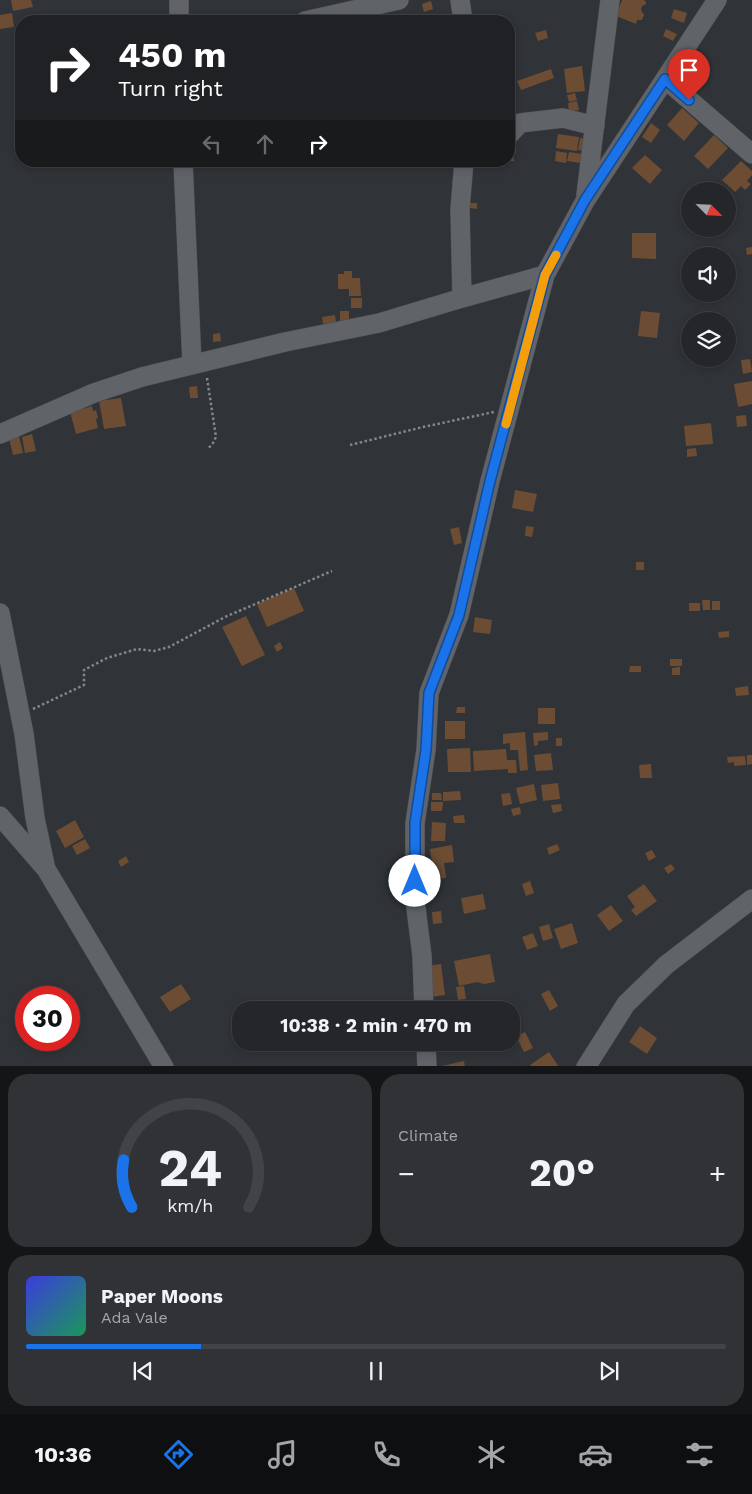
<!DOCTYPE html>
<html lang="en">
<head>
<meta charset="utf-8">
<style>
  :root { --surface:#242629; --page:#303235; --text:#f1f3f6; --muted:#a3a5a8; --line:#414346; --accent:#1a73e8 }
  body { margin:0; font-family:"Work Sans",sans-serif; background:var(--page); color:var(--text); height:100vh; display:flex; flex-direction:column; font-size:19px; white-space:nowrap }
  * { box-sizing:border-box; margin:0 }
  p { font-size:16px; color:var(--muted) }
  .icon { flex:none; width:28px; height:28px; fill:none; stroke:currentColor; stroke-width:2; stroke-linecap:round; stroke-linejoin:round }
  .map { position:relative; height:1066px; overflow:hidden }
  .panel { display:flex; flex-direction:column; gap:8px; padding:8px; background:#141517; flex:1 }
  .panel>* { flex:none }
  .guide { position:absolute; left:15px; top:15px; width:500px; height:152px; border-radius:20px; box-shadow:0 2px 8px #0003,0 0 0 1px var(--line); background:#202124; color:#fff; overflow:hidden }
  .needle { width:32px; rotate:114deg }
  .controls { position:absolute; left:681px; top:182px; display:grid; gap:10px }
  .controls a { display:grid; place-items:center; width:55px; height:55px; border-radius:50%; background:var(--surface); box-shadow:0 2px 8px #0003,0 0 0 1px var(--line); font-size:25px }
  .speed { position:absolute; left:15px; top:986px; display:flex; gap:10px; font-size:25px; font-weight:700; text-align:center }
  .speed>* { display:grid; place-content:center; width:65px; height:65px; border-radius:50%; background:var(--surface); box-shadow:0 2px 8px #0003,0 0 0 1px var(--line); line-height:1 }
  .speed .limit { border:8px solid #d22; background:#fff; color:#111 }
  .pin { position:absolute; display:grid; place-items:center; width:42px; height:42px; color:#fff; margin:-51px -21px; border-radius:50% 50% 50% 0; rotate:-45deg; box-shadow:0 0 5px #0007 }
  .pin .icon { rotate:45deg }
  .me { position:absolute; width:55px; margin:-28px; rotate:0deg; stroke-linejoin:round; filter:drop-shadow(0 0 4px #0008) }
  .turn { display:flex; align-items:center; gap:18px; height:105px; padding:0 20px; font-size:22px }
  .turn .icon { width:65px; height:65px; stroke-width:2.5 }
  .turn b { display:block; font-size:35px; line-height:42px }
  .lanes { display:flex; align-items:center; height:48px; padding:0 20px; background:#0003; justify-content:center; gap:25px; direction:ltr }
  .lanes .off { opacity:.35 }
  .big { font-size:38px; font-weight:700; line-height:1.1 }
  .panel .card { flex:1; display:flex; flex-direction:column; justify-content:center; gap:8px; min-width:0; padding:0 18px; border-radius:20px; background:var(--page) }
  .panel .dial { align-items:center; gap:0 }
  .dial svg { height:130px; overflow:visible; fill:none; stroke:var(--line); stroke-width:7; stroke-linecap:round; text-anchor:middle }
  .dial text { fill:var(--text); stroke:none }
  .song { display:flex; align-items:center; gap:15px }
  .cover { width:60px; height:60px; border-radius:8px; background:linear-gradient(135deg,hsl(240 70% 55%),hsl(150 70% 35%)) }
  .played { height:5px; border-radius:2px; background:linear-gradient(90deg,var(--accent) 25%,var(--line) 25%) }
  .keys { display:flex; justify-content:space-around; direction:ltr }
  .heat { display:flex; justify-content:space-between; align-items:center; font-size:28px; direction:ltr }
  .panel .tiles { flex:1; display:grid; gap:8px; grid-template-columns:1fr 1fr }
  .card:last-child { grid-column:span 2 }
  .trip { position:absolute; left:232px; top:1001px; width:288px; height:50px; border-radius:20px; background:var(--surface); box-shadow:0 2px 8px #0003,0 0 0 1px var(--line); font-weight:700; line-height:50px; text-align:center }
  .tab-bar { display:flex; height:80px; justify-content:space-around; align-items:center; background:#0e0f10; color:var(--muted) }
  .tab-bar .icon { width:35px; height:35px }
  .tab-bar .on { color:var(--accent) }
  .tab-bar b { font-size:22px; color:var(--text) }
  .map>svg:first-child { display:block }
  .building { fill:#6c4d34 }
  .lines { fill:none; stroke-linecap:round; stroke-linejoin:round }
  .minor-casing { stroke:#4c4f52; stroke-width:20 }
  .path { stroke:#83868a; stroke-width:2.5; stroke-dasharray:2.5 2.5; stroke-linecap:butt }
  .minor { stroke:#606368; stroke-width:19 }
  .route-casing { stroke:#114b97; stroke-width:12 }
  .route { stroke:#1a73e8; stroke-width:9 }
  .slow { stroke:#f59e0b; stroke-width:9 }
</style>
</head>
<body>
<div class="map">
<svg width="752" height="1067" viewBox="0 0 752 1067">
  <rect width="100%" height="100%" fill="#303337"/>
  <path class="building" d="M11 0H31L33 7 13 11Z
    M622 0H644L646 2V4L642 6 641 10 644 15 642 20H637L636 24 616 16Z
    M431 1 433 9 424 12 422 4Z
    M674 9 687 13 684 23 671 18Z
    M12 13 14 27 0 29V15Z
    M666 29 677 34 673 41 663 36Z
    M546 30 548 38 538 41 535 33Z
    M582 66 585 91 567 93 564 69Z
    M551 69 554 78 521 90 517 81Z
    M575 93 577 100 569 102 567 95Z
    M577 101 579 110 569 112 568 103Z
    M682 108 699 123 684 141 667 125Z
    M651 123 660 130 651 143 642 137Z
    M558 134 579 137 577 151 556 148Z
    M714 135 728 148 708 169 694 156Z
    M580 138 587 139 585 151 578 150Z
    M509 144H515L516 153H513L514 161H509Z
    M556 151 567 153 566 163 555 161Z
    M569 152 582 154 581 163 567 161Z
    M645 155 662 170 650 184 632 168Z
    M741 161 752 171V175L747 181 751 184 745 190 741 186 735 192 722 180Z
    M470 203H477V209L470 208Z
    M698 229H712L714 231 708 238Z
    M632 233H656V259L632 258Z
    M752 247V254L747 255 746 248Z
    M344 271H352V278H360L361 296H349V289H338V274H344Z
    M351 298H362V308H351Z
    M340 311H349V321H340Z
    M641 311 660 313 657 338 638 336Z
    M335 315 336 322 323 324 322 317Z
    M220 333 221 341 213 342V334Z
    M750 359 752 372 743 374 741 360Z
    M752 381V404L738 407 734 384Z
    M197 386 198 398H190L189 387Z
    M121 398 126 426 104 429 99 401Z
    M82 405 83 409 92 406 93 411 96 410 98 418 96 419 98 428 76 434 70 412Z
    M746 415 747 426 737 427 736 416Z
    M711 423 713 444 686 446 684 426Z
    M32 434 36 451 25 453 22 437Z
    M19 436 23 453 13 455 9 438Z
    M696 448 697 456 687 457V449Z
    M515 490 537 494 533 512 512 508Z
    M526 526 534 527 532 537 525 536Z
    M459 527 462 543 454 545 450 529Z
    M636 562H644V570H636Z
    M294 588 304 611 267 627 257 604Z
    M702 600H710V610H703Z
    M712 601H720V610H712Z
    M689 603H700V611H689Z
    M246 616 265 655 242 666 222 627Z
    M475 617 492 620 490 634 473 632Z
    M729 631V637L719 638 718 632Z
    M280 642 283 648 277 652 274 646Z
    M670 659H682V666H670Z
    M630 666H641V672H629Z
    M680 667V675H672V668Z
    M748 686 749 695 736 696 735 688Z
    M457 707H465V713H456Z
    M538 708H555V724H538Z
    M445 721H465V739H445Z
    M525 732 528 770 520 771 518 750H510V743L503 744V734Z
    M548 732V740L538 741V745L534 746 533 733Z
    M556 738H562V746H556Z
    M470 748 471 772H448L447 749Z
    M506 749 507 760H516L517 773H508V769L474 771 473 751Z
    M551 753 553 770 536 771 534 755Z
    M747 755H752V764L747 765Z
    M745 756 746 765 734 766V762L728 763 727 757Z
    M651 764 652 778H640L639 765Z
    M558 783 560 799 543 801 541 785Z
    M534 784 537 800 520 804 516 788Z
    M460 791 461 800 443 801V792Z
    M432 793H441L442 800H432Z
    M510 793 512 804 503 806 501 794Z
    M431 802H443L442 811H431Z
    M561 804 562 811 553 813 551 805Z
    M520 807 521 814 513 816 511 809Z
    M464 815 465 823H454L453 816Z
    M75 820 84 837 65 848 56 831Z
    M432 822 446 823 445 841H431Z
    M85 839 90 848 77 855 72 846Z
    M557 844 560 850 549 855 547 848Z
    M452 845 454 862 444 863 446 878 434 879 430 849Z
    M652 850 656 857 649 861 645 853Z
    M126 856 129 862 121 867 118 861Z
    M671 864 675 869 668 874 664 868Z
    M530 881 534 893 526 896 522 884Z
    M644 884 657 901 636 916 631 910 635 907 627 896Z
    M483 894 486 909 464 914 461 898Z
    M611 905 623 921 609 931 597 915Z
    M441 911 442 923 433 924 432 912Z
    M572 923 578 943 561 949 554 929Z
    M549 924 553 938 543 941 539 927Z
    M533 933 538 946 527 950 522 937Z
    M490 954 495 982 484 984 477 982 459 986 454 961Z
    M441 964 445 995 431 997 427 966Z
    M181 984 191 999 170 1012 160 997Z
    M464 986 466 999 458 1000 456 987Z
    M549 990 558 1006 550 1011 541 994Z
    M640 1026 657 1038 647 1054 629 1042Z
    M525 1032 533 1048 524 1052 516 1036Z
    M432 1042H440L441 1048 433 1049Z
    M445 1042H458V1044L446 1046Z
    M549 1052 559 1067H532L530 1065Z
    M464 1061 465 1067H442V1066Z"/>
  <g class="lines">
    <defs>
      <path id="minor" d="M460 0 463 21
        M179 21V0
        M305 21 399 0
        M665 79 752 154
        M509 135 520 123 563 118 595 126
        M183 161 192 364
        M586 195 610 0
        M462 298 460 209 464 161
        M0 434 94 393 142 377 285 342 379 323 462 298 545 275
        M0 613 24 734 35 818 45 865
        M0 816 46 869 164 1067
        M424 1010 422 956 415 900V823L426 750 429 693 459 615 490 481 545 275 585 201 717 0
        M426 1042 427 1067
        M586 1067 626 1004 666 965 752 899"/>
    </defs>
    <use href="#minor" class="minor-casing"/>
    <path class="path" d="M207 378 216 437 213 443 208 449
      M350 445 423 427 494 412
      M33 709 84 685V670L107 658 137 649 154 651 169 647 225 617 332 571"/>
    <use href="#minor" class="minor"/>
  </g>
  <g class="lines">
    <defs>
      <path id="route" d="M415 881V823L426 750 429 693 459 615 490 481 545 275 585 200 665 79 689 100"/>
    </defs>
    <use href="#route" class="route-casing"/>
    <use href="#route" class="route"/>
    <path class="slow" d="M506 424 545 275 556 255"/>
  </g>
</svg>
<div class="controls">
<a><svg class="needle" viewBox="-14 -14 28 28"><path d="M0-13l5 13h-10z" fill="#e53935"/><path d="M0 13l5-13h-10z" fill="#a3a5a8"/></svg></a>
<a><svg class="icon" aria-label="sound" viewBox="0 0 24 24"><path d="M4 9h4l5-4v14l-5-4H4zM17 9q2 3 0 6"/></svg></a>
<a><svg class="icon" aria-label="layers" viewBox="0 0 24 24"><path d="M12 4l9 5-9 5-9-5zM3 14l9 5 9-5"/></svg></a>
</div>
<div class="speed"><div class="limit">30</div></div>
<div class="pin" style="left:689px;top:100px;background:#d93025"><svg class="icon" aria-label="arrive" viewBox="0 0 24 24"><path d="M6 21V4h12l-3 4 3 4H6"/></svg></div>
<svg class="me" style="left:415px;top:881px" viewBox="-20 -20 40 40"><circle r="19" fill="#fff"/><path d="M0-13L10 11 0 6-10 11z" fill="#1a73e8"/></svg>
<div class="trip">10:38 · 2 min · 470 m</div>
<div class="guide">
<div class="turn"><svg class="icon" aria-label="right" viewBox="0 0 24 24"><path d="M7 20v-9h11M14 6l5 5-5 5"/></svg><div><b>450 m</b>Turn right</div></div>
<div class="lanes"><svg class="icon off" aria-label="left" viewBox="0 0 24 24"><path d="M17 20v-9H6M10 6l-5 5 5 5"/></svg><svg class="icon off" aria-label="ahead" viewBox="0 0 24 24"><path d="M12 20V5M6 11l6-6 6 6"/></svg><svg class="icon" aria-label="right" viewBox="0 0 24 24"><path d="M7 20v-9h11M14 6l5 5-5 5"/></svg></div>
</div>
</div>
<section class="panel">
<div class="tiles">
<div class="card dial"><svg viewBox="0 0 100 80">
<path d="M14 69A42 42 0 1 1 86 69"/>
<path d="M14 69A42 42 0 0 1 9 40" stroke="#1a73e8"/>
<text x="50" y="56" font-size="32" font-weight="700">24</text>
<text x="50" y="72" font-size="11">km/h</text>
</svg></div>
<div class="card"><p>Climate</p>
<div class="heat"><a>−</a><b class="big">20°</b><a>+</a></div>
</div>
<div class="card">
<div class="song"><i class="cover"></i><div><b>Paper Moons</b><p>Ada Vale</p></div></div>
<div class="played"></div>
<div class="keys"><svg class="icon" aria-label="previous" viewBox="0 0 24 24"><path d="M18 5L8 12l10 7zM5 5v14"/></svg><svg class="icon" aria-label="pause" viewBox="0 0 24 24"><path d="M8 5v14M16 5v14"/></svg><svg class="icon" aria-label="next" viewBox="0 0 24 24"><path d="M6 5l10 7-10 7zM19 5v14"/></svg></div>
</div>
</div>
</section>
<nav class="tab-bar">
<b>10:36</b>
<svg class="icon on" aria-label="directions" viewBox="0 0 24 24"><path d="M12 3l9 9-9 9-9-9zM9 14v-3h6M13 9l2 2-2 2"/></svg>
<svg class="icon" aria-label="music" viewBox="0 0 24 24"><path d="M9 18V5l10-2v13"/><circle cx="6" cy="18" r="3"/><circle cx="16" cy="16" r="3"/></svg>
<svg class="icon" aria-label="phone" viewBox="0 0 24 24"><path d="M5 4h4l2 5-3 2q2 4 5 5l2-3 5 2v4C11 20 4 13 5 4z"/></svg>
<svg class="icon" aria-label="climate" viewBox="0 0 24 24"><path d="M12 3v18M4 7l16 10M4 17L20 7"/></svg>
<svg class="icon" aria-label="car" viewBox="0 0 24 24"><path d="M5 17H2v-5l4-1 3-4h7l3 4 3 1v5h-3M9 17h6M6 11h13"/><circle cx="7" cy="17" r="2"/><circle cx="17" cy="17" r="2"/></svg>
<svg class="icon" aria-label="filters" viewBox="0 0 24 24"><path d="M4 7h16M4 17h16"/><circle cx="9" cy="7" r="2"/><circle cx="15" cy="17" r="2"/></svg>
</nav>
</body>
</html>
